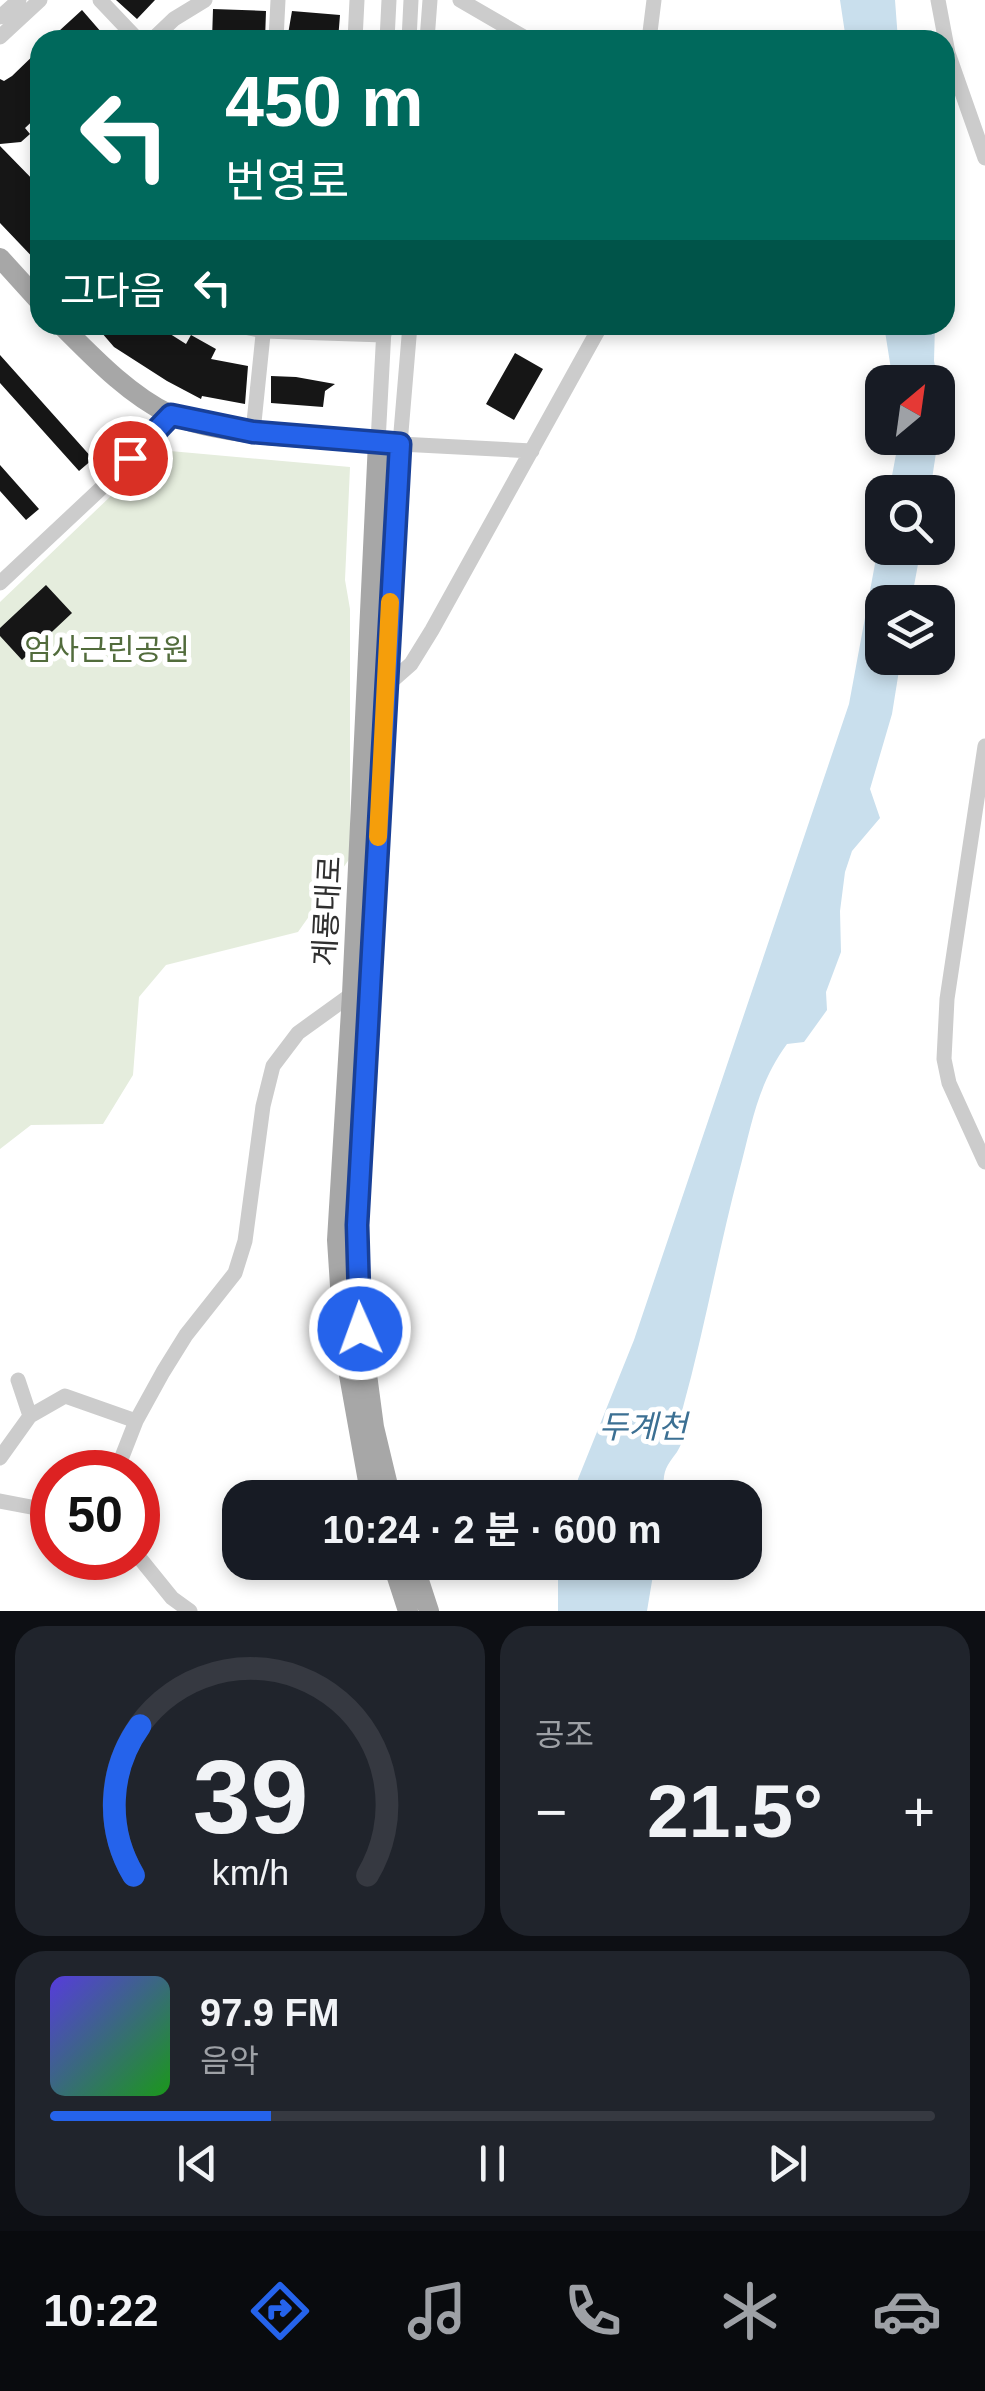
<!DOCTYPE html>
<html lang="ko">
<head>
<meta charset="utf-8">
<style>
  :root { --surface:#171b24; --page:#20242c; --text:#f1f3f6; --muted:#9ea1a6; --line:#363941; --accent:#2563eb }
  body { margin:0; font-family:Helvetica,"Noto Sans KR",sans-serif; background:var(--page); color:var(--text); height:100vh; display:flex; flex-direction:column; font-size:38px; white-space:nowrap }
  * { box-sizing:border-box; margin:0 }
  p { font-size:32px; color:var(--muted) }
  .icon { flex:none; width:55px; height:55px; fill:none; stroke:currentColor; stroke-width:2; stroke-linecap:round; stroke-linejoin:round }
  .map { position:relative; height:1611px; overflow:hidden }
  .panel { display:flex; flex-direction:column; gap:15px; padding:15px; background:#0d0f14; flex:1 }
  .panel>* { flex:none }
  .guide { position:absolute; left:30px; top:30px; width:925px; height:305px; border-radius:30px; box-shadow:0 5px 15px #0003; background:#00695c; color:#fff; overflow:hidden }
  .needle { width:65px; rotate:29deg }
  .controls { position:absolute; left:865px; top:365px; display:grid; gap:20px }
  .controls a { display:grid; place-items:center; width:90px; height:90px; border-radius:20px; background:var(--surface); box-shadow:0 5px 15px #0003; font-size:50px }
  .speed { position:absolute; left:30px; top:1450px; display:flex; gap:20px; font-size:50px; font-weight:700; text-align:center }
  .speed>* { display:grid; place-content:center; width:130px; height:130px; border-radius:50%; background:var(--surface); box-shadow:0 5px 15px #0003; line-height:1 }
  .speed .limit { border:15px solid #d22; background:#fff; color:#111 }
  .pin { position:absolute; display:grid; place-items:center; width:85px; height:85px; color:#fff; margin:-42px; border:5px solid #fff; border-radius:50%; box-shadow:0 2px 10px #0007 }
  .me { position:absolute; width:110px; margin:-55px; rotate:358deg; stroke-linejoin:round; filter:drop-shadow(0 0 8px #0008) }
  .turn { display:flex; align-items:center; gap:35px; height:210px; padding:0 30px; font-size:45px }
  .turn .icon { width:130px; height:130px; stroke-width:2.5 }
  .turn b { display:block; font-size:70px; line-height:85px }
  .then { display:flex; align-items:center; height:95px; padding:0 30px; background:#0003; gap:20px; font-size:38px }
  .big { font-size:75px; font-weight:700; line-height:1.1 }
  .panel .tile { flex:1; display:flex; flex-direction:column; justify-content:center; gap:15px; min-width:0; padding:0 35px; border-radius:30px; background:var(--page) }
  .panel .dial { align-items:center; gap:0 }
  .dial svg { height:260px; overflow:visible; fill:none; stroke:var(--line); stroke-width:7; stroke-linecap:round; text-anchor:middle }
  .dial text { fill:var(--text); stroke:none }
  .song { display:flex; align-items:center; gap:30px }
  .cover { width:120px; height:120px; border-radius:15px; background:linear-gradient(135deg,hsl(250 70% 55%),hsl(120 70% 35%)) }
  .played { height:10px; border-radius:5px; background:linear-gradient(90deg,var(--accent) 25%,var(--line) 25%) }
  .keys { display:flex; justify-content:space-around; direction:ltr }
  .heat { display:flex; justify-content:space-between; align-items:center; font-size:55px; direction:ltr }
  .panel .tiles { flex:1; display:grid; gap:15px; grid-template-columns:1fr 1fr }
  .tile:last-child { grid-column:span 2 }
  .trip { position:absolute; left:222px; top:1480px; width:540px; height:100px; border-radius:30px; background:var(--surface); box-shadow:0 5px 15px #0003; font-weight:700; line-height:100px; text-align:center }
  .menu { display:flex; height:160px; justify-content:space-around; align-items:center; background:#090b0e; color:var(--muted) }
  .menu .icon { width:70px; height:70px }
  .menu .selected { color:var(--accent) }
  .menu b { font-size:45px; color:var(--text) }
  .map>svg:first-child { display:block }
  .green { fill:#e5eddd }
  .water { fill:#c9dfed }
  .building { fill:#161616 }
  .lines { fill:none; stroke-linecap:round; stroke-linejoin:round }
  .minor { stroke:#ccc; stroke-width:15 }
  .major { stroke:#a7a7a7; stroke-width:20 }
  .route-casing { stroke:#184099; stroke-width:25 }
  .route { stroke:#2563eb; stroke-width:18 }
  .slow { stroke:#f59e0b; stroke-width:18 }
  .labels { text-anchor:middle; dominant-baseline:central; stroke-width:10; stroke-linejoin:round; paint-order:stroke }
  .park-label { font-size:30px; fill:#526c3c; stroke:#fff }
  .street-label { font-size:30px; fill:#2f2f2f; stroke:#fff }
  .water-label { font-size:32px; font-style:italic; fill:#3c7093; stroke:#fff }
</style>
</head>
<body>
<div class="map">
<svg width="985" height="1611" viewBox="0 0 985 1611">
  <rect width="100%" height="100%" fill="#fff"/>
  <path class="green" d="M159 450 350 467 345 580 350 609V858L298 932 166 965 139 997 133 1075 103 1124 31 1125 0 1149V602Z"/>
  <path class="water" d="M840 0H895L898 40H846Z
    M884 325H935L934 361 943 407 930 492H889L899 438H938V382H893Z
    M882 526V548H921L911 602H882V658H901L892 714 870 789 880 818 852 851 845 872 840 911 841 952 826 992 827 1010 804 1042 787 1044C757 1085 752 1124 739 1172 718 1252 704 1332 682 1411L693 1412C688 1424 684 1441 677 1452 663 1470 663 1473 664 1497H574L578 1479 634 1340 849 704Z
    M558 1563H655L647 1611H558Z"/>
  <path class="building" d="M116 0H155L137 19Z
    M213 9 266 11 265 40H212Z
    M82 10 108 40H67L59 31Z
    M292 11 340 15 338 40H287Z
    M40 49V114L25 128 30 134 21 142 0 144V79L4 81 12 76Z
    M0 146 40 187V265L0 223Z
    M95 325H156L186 344 191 335 216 349 211 359 248 366 245 404 202 396 201 399 167 381 114 347Z
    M515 353 543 369 514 420 486 404Z
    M0 355 93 459 79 471 0 383Z
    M271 376 296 377 335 384 325 391 323 407 271 403Z
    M0 465 39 509 26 520 0 491Z
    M46 585 72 613 22 660 0 636V628Z"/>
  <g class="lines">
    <path class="minor" d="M100 0 138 40
      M460 0 529 40
      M938 0 948 53 985 158
      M0 17 19 0
      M0 37 40 0
      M152 40 174 19 205 0
      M276 40 278 0
      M355 40 357 0
      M387 40 389 0
      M409 40 411 0
      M427 40 430 0
      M649 40 654 0
      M234 325 264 331 384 335
      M410 325 400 444 532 451
      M253 432 264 325
      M378 442 384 329
      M0 583 110 480 171 415
      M386 686 411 664 432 630 601 325
      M985 746 947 999 944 1059 949 1083 985 1162
      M18 1380 30 1416
      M0 1458 30 1416 65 1396 136 1421
      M116 1472 136 1421 163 1372 186 1335 235 1273 245 1241 263 1106 273 1066 298 1033 352 994
      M0 1501 52 1511
      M138 1556 172 1598 190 1611"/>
    <path class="major" d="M0 258 40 302
      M61 325C93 357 128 394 169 414 224 439 337 439 400 444L357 1225 361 1329 374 1427 391 1498
      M371 1498 344 1347 337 1240 352 994 378 442
      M392 1562 408 1611
      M413 1562 429 1611"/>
  </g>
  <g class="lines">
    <defs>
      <path id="route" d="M130 458 171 415 253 432 400 444 357 1225 360 1329"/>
    </defs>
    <use href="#route" class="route-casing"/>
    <use href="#route" class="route"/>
    <path class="slow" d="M378 837 390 602"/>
  </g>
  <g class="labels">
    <g class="park-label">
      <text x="107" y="649">엄사근린공원</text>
    </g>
    <g class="street-label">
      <text transform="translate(327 911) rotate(-87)">계룡대로</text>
    </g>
    <g class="water-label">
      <text x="643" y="1427">두계천</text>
    </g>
  </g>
</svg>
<div class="controls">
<a><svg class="needle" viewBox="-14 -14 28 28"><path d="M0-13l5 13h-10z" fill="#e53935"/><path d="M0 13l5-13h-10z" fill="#9ea1a6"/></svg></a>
<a><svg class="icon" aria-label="search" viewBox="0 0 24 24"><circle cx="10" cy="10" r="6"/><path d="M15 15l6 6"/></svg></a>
<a><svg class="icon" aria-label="layers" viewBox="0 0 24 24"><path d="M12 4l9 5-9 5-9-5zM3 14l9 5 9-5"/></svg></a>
</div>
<div class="speed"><div class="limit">50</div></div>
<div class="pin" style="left:130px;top:458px;background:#d93025"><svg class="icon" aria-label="arrive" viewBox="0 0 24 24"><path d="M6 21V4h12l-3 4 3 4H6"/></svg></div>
<svg class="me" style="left:360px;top:1329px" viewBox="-20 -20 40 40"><circle r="17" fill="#2563eb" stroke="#fff" stroke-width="3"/><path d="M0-11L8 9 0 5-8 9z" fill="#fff"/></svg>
<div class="trip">10:24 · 2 분 · 600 m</div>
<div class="guide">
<div class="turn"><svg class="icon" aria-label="left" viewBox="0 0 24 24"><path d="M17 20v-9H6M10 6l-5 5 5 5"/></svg><div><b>450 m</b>번영로</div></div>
<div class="then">그다음<svg class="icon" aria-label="left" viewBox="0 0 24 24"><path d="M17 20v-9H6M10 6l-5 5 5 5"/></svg></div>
</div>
</div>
<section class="panel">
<div class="tiles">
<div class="tile dial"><svg viewBox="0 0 100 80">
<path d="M14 69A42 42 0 1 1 86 69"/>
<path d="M14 69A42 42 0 0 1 16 23" stroke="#2563eb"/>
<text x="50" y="56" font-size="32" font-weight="700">39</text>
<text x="50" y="72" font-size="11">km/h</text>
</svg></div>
<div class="tile"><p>공조</p>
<div class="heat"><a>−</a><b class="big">21.5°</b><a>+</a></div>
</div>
<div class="tile">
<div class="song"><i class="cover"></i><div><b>97.9 FM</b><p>음악</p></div></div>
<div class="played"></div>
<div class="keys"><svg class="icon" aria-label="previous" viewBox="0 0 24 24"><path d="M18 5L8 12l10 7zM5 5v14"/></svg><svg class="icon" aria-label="pause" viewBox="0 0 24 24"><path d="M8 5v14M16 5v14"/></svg><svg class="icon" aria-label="next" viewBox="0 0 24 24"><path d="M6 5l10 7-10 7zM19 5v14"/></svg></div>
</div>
</div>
</section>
<nav class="menu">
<b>10:22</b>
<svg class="icon selected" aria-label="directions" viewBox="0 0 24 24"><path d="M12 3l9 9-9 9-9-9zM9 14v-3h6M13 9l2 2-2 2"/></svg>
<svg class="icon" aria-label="music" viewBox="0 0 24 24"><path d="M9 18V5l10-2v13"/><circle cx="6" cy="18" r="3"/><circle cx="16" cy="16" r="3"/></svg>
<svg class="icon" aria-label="phone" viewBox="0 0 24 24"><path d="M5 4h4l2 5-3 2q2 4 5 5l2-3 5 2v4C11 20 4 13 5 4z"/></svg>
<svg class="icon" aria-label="climate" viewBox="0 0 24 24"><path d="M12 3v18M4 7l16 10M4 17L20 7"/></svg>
<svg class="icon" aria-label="car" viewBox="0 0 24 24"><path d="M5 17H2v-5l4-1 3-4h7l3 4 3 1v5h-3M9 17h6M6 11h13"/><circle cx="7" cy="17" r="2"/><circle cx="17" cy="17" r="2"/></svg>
</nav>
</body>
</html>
